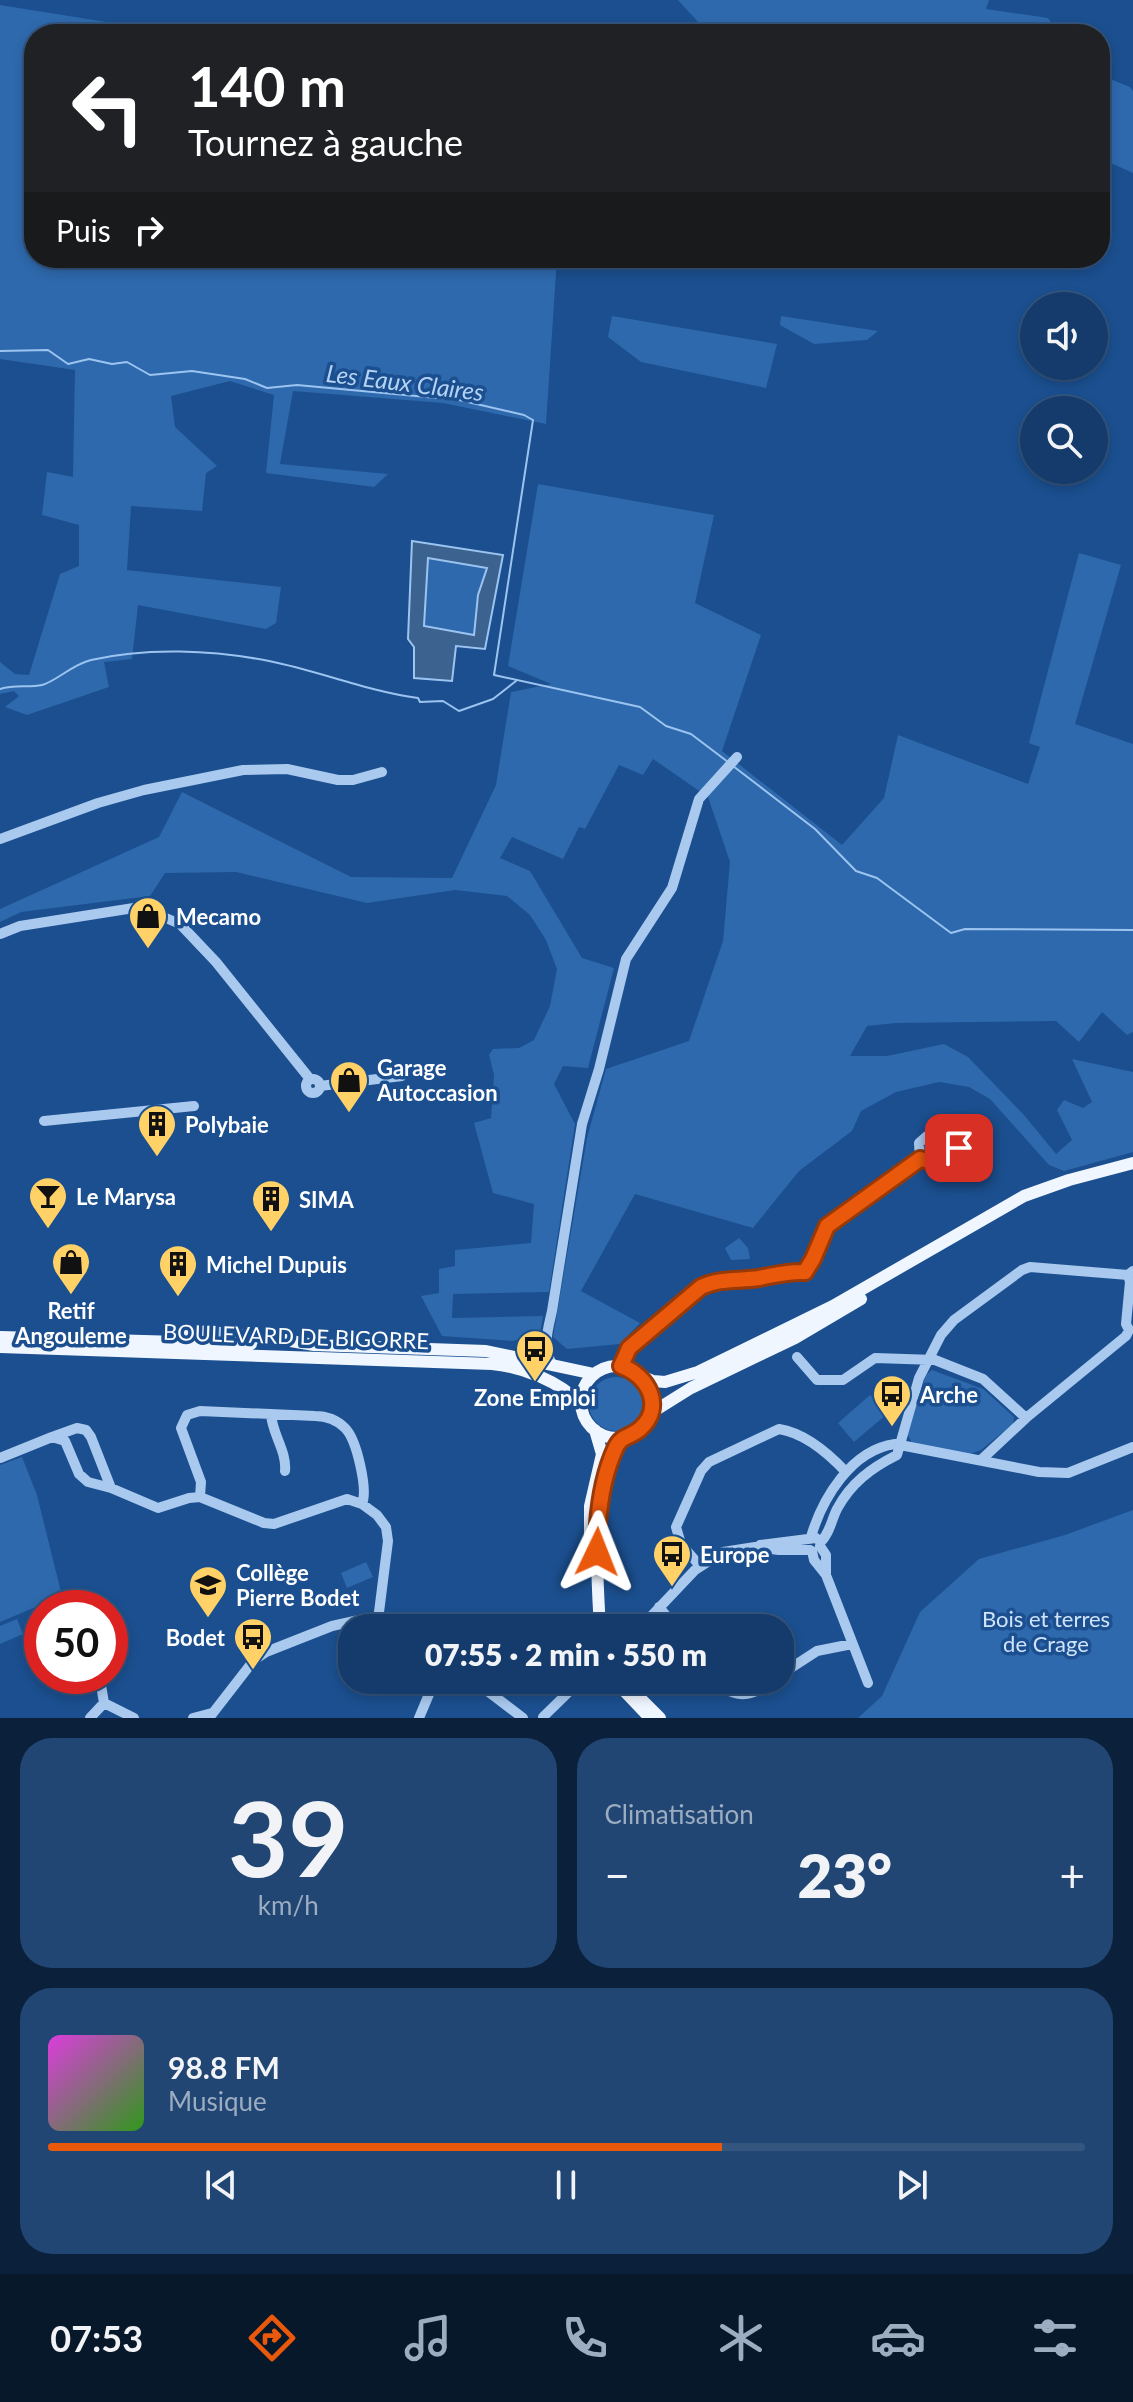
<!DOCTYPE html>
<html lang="fr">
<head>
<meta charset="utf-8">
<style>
  :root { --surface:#143b6b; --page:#214673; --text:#f1f3f6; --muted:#9dadc1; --line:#33557e; --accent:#ea580c }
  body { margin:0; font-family:Lato,sans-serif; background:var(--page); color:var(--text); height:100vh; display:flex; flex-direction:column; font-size:30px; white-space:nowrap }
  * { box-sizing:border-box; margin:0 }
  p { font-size:26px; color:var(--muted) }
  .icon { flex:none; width:44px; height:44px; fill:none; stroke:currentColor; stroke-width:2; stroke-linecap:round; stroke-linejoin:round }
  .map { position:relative; height:1718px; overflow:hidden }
  .details { display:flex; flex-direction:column; gap:20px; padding:20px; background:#0b203b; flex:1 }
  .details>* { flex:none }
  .top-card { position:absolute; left:24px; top:24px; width:1086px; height:244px; border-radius:32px; box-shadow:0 4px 12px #0003,0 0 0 2px var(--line); background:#202124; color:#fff; overflow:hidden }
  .fabs { position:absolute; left:1020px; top:292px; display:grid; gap:16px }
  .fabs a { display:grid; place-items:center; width:88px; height:88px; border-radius:50%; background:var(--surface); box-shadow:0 4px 12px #0003,0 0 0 2px var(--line); font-size:40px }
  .speed { position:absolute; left:24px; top:1590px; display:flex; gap:16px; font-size:40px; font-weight:700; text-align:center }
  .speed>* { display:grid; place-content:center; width:104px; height:104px; border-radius:50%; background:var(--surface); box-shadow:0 4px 12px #0003,0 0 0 2px var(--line); line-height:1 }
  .speed .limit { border:12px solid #d22; background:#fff; color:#111 }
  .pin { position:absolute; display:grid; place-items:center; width:68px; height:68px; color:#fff; margin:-34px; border-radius:16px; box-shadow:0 4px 12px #0006 }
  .me { position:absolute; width:88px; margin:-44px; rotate:2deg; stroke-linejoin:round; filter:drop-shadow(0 0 6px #0008) }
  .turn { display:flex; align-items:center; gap:28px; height:168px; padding:0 32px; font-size:36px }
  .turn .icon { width:104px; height:104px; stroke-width:2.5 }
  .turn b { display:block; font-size:56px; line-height:68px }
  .then { display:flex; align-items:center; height:76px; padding:0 32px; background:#0003; gap:16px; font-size:30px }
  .big { font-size:60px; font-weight:800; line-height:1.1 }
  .details .widget { flex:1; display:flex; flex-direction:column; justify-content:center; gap:12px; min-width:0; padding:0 28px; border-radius:32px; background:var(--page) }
  .details .dial { align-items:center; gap:0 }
  .dial b { font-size:104px; line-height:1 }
  .song { display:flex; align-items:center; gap:24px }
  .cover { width:96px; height:96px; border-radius:12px; background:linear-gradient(135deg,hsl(300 70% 55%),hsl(110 70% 35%)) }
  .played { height:8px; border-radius:4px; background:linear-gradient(90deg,var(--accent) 65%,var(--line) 65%) }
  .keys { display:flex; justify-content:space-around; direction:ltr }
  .heat { display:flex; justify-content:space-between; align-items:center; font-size:44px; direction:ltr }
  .details .tiles { flex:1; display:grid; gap:20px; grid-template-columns:1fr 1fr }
  .widget:last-child { grid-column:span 2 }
  .trip { position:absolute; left:338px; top:1614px; width:456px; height:80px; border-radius:32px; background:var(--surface); box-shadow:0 4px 12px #0003,0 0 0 2px var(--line); font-weight:800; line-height:80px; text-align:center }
  .tab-bar { display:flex; height:128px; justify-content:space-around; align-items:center; background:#08182b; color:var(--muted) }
  .tab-bar .icon { width:56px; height:56px }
  .tab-bar .selected { color:var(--accent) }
  .tab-bar b { font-size:36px; color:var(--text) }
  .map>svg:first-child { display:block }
  .green { fill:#2e69ad }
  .water { fill:#3c6290; stroke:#9cc4f0; stroke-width:2; fill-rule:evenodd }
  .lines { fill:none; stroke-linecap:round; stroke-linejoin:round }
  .stream { stroke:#9cc4f0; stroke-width:2 }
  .minor { stroke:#a9c9ee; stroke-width:10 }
  .major { stroke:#f0f6ff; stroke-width:12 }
  .route-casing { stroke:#983908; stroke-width:20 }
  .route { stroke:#ea580c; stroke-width:14 }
  .labels { text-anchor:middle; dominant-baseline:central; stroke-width:7; stroke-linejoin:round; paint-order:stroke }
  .poi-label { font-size:22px; font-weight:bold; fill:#fff; stroke:#1b4f8f; text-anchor:start }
  .street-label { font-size:22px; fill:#fff; stroke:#1b4f8f }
  .park-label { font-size:22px; fill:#cfe3fa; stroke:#1b4f8f }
  .water-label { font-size:24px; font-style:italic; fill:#b5d3f5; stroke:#1b4f8f }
</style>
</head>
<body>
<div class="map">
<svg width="1133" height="1718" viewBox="0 0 1133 1718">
  <rect width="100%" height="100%" fill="#1b4f8f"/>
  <path class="green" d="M678 0H989L986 9 1048 18 1059 34H709Z
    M0 5 125 25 224 32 248 22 354 34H34V258H557L546 424 443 403 293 391 280 464 388 474 374 487 266 473 274 395 230 381 171 396 175 427 217 466 206 473 202 511 131 506 127 570 281 587 276 623 266 629 138 605 132 659 104 662 109 687 27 715 5 707 19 696 14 691 0 694V662L15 674 29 675 60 574 79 566V525L42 515 47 472 73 477 75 370 0 359Z
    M1100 75 1130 87 1133 91V173L1104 160 1100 167Z
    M612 316 777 344 766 388 641 362 608 337Z
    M781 316 878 331 867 340 814 344 780 325Z
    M538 484 714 515 695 603 761 635 722 751 842 845 884 798 898 735 1028 784 1040 747 1029 743 1079 553 1121 565 1075 724 1133 744V1032L1127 1035 1102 1012 1079 1042 1056 1021 896 1023 867 1026 850 1056H887L944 1044 968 1057 1024 1115 1056 1154 1072 1140 1057 1110 1064 1100 1083 1108 1092 1102 1072 1059 1133 1072V1152L1064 1171 1049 1165 990 1099 969 1087 939 1082 896 1092 861 1111 852 1131 799 1171 753 1228 635 1194 581 1291 640 1323 620 1344 567 1349 553 1337 587 1138 606 1069 689 1041 723 941 730 862 708 797 653 759 643 775 619 765 585 829 579 827 563 859 512 837 500 858 530 871 582 958 614 968 588 1068 563 1066 554 1084 575 1124 549 1292 453 1294 452 1318 543 1316 540 1333 513 1341 442 1336 421 1296 439 1293V1269L455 1266V1250L531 1243 534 1204 493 1193 474 1123 491 1118 494 1075 489 1055 493 1049 519 1048 534 1040 550 1006 557 969 546 940 530 915 507 896 455 890 367 903 236 872 165 873 150 896 21 912 0 922V909L159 837 182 792 351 877 452 878 496 785 511 692 551 684 508 666Z
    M427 558 488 568 478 595 474 635 424 626Z
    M739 1238 748 1248 750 1259 731 1260 725 1248Z
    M932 1370 983 1389 1014 1417 1013 1424 981 1450 970 1454 912 1443 907 1434 926 1375Z
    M589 1404a27 27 0 1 1 54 0a27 27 0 1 1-54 0Z
    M870 1395 887 1414 854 1442 838 1423Z
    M22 1457 37 1495 62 1596 0 1622V1465Z
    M1133 1510V1718H858L882 1696 920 1612 979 1559 1065 1535Z
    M366 1562 373 1577 347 1588 341 1573Z
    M17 1619 23 1634 0 1644V1626Z"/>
  <path class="water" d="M412 541 503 555 485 649 456 646 452 681 414 678V647L408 639ZM428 558 487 568 478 595 474 635 424 626Z"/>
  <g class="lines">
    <path class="stream" d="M0 351 48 350 68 364 89 359 112 364 127 362 150 375 192 371 245 379 267 388 297 385 459 400 524 415 533 420 494 675 640 707 666 726 691 734 728 762
      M0 689C15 684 28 688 42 685 55 682 73 664 91 660 147 647 213 650 269 661 319 671 367 691 418 698L420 702 443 701 459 711 493 699 516 681
      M733 766 815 829 856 871 877 878 951 933 965 929 1133 930"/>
    <path class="minor" d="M0 839 98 803 144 790 243 770 287 769 338 780H353L382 772
      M0 934 20 926 140 907 180 924 216 962 310 1079
      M306 1086a7 7 0 1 1 14 0a7 7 0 1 1-14 0Z
      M320 1086 402 1076
      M44 1121 194 1106
      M927 1136 958 1145V1158L942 1166 920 1159 919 1143Z
      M206 1331 235 1333
      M797 1357 817 1380H843L875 1358 935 1360 983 1379 1026 1418
      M552 1364C542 1347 548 1329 552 1311L582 1124 599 1069 626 959 672 888 699 799 737 757
      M621 1366 629 1348 701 1287C719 1278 739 1281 759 1278 775 1275 788 1271 805 1272L813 1259 827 1226 920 1159
      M271 1414C272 1434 287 1451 285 1471
      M0 1458 52 1437
      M981 1460 1026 1418 1126 1336 1129 1330 1126 1324 1130 1282 1128 1275
      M111 1488 91 1437 86 1430 77 1428 52 1437 65 1441 79 1474 88 1482 111 1488 158 1508 189 1498 200 1497 264 1523 274 1524 347 1499 362 1504 377 1515 386 1527 388 1541 378 1620
      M200 1497 201 1482 181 1428 187 1415 200 1411 315 1416C326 1416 337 1420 345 1428 357 1440 368 1490 362 1504
      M811 1537C822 1499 851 1450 895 1444L1039 1472 1068 1473 1133 1447
      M820 1543C830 1533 831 1521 837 1509 851 1483 871 1468 897 1455L919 1378 941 1335 954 1320 1022 1270 1030 1267 1128 1275 1133 1271
      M760 1545 816 1538
      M820 1546 826 1555V1575
      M812 1551 814 1560 826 1575 868 1683
      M700 1566 681 1544 676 1527 701 1471 709 1462 779 1429C805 1433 829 1454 846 1472
      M659 1607 676 1628
      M640 1628 695 1570 723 1552 755 1547 779 1550H810
      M780 1675 817 1651 852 1644
      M95 1676 101 1685 104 1703 134 1718
      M473 1680 523 1718
      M711 1680C736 1699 750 1699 774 1680
      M543 1717 581 1680
      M90 1718 104 1703
      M193 1718 212 1713
      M209 1718 254 1660 266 1652 332 1626 359 1620H378L403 1628
      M419 1718 435 1680"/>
    <path class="major" d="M235 1333 245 1337 279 1339 314 1345 486 1351 594 1374
      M186 1336 206 1331
      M0 1337 251 1344
      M0 1347 492 1364C523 1367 559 1381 581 1404
      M581 1402a36 36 0 1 1 72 0a36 36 0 1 1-72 0Z
      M641 1376 653 1381 665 1382 698 1372 833 1306 1024 1196 1069 1180 1133 1163
      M651 1413 691 1388 795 1338 861 1299
      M590 1536V1506L602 1454 595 1430
      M600 1628C597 1574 589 1482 623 1437
      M614 1680 650 1718
      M628 1680 636 1694 660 1718"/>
  </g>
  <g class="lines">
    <defs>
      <path id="route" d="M597 1552C597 1517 601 1479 616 1447 622 1435 631 1437 640 1429 665 1407 648 1375 621 1366L629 1348 701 1287C719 1278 739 1281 759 1278 775 1275 788 1271 805 1272L813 1259 827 1226 920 1159 947 1165 958 1158 959 1148"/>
    </defs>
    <use href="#route" class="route-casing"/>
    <use href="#route" class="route"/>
  </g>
  <defs>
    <symbol id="shop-pin" viewBox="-11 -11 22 30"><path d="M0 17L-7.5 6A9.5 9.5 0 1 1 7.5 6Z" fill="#ffd166" stroke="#1b4f8f"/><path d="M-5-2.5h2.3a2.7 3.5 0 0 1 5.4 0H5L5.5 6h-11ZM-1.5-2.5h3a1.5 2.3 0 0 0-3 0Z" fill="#111"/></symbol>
    <symbol id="building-pin" viewBox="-11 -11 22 30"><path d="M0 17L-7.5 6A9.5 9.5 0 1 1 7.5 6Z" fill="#ffd166" stroke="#1b4f8f"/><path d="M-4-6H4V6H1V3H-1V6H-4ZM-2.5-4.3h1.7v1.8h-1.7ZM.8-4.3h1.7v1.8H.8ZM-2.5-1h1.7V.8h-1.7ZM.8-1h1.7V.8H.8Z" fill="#111"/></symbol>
    <symbol id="bar-pin" viewBox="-11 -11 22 30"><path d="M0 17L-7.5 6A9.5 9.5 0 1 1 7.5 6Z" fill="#ffd166" stroke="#1b4f8f"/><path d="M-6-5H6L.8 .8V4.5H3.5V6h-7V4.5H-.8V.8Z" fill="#111"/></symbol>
    <symbol id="bus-pin" viewBox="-11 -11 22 30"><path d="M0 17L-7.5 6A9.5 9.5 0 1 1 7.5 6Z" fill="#ffd166" stroke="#1b4f8f"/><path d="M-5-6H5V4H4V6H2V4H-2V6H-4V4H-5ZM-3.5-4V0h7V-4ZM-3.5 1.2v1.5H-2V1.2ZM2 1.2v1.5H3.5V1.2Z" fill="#111"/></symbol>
    <symbol id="school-pin" viewBox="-11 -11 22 30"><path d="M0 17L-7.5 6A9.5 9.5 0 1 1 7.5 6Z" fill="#ffd166" stroke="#1b4f8f"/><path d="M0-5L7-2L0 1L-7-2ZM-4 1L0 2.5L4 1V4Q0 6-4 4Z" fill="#111"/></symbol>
  </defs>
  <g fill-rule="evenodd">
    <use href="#shop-pin" x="126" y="894" width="44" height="60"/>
    <use href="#shop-pin" x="327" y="1058" width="44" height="60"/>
    <use href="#building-pin" x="135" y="1102" width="44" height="60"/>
    <use href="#bar-pin" x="26" y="1174" width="44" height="60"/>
    <use href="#building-pin" x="249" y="1177" width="44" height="60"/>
    <use href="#shop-pin" x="49" y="1240" width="44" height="60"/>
    <use href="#building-pin" x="156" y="1242" width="44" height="60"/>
    <use href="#bus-pin" x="513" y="1327" width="44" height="60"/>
    <use href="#bus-pin" x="870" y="1372" width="44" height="60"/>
    <use href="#bus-pin" x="650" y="1532" width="44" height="60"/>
    <use href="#school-pin" x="186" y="1563" width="44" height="60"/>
    <use href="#bus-pin" x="231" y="1615" width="44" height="60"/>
  </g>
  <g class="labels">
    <g class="poi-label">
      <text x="176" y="916">Mecamo</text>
      <text x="377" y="1067">Garage<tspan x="377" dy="25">Autoccasion</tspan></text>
      <text x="185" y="1124">Polybaie</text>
      <text x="76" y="1196">Le Marysa</text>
      <text x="299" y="1199">SIMA</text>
      <text x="206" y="1264">Michel Dupuis</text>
      <text x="71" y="1310" text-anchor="middle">Retif<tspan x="71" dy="25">Angouleme</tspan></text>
      <text x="920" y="1394">Arche</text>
      <text x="535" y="1397" text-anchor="middle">Zone Emploi</text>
      <text x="700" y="1554">Europe</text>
      <text x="236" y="1572">Collège<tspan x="236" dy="25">Pierre Bodet</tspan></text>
      <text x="225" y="1637" text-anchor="end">Bodet</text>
    </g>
    <g class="street-label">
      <text transform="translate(296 1336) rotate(2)">BOULEVARD DE BIGORRE</text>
    </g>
    <g class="park-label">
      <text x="1046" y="1618">Bois et terres<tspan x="1046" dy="25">de Crage</tspan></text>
    </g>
    <g class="water-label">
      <text transform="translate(405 382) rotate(7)">Les Eaux Claires</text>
    </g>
  </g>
</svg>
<div class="fabs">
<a><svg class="icon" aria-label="sound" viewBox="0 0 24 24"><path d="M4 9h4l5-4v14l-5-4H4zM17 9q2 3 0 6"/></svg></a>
<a><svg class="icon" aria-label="search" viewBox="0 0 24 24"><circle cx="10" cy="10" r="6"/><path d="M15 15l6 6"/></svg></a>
</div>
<div class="speed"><div class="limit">50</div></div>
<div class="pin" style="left:959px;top:1148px;background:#d93025"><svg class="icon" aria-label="arrive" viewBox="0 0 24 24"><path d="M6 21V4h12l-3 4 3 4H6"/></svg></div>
<svg class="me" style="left:597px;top:1552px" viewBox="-20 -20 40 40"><path d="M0-17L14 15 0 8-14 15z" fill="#ea580c" stroke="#fff" stroke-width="4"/></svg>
<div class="trip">07:55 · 2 min · 550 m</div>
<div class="top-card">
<div class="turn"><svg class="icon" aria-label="left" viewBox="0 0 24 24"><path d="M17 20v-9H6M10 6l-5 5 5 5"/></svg><div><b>140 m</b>Tournez à gauche</div></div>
<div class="then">Puis<svg class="icon" aria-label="right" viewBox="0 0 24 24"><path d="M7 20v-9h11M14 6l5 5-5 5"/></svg></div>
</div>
</div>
<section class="details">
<div class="tiles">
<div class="widget dial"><b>39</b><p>km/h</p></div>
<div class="widget"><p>Climatisation</p>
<div class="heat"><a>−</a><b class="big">23°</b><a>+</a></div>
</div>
<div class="widget">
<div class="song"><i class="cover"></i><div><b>98.8 FM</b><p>Musique</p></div></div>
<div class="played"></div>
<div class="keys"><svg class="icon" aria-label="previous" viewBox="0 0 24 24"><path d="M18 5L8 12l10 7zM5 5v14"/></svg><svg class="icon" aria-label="pause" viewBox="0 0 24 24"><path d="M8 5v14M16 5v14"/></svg><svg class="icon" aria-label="next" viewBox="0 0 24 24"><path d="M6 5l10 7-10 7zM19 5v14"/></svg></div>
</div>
</div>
</section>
<nav class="tab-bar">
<b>07:53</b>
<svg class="icon selected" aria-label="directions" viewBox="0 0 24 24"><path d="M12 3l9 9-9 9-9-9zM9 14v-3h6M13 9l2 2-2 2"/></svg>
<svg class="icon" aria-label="music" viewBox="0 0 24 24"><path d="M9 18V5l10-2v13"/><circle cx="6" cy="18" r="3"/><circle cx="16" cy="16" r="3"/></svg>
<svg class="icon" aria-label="phone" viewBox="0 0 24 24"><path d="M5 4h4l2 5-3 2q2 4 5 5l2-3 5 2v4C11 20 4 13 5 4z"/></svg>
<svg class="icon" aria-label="climate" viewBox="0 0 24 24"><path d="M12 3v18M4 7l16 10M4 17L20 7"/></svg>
<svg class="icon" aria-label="car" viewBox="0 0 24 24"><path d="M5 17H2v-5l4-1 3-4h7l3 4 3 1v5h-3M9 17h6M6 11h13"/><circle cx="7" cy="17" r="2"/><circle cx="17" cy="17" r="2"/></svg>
<svg class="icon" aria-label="filters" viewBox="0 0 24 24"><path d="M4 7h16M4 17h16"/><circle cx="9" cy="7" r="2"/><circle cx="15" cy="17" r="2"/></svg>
</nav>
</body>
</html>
